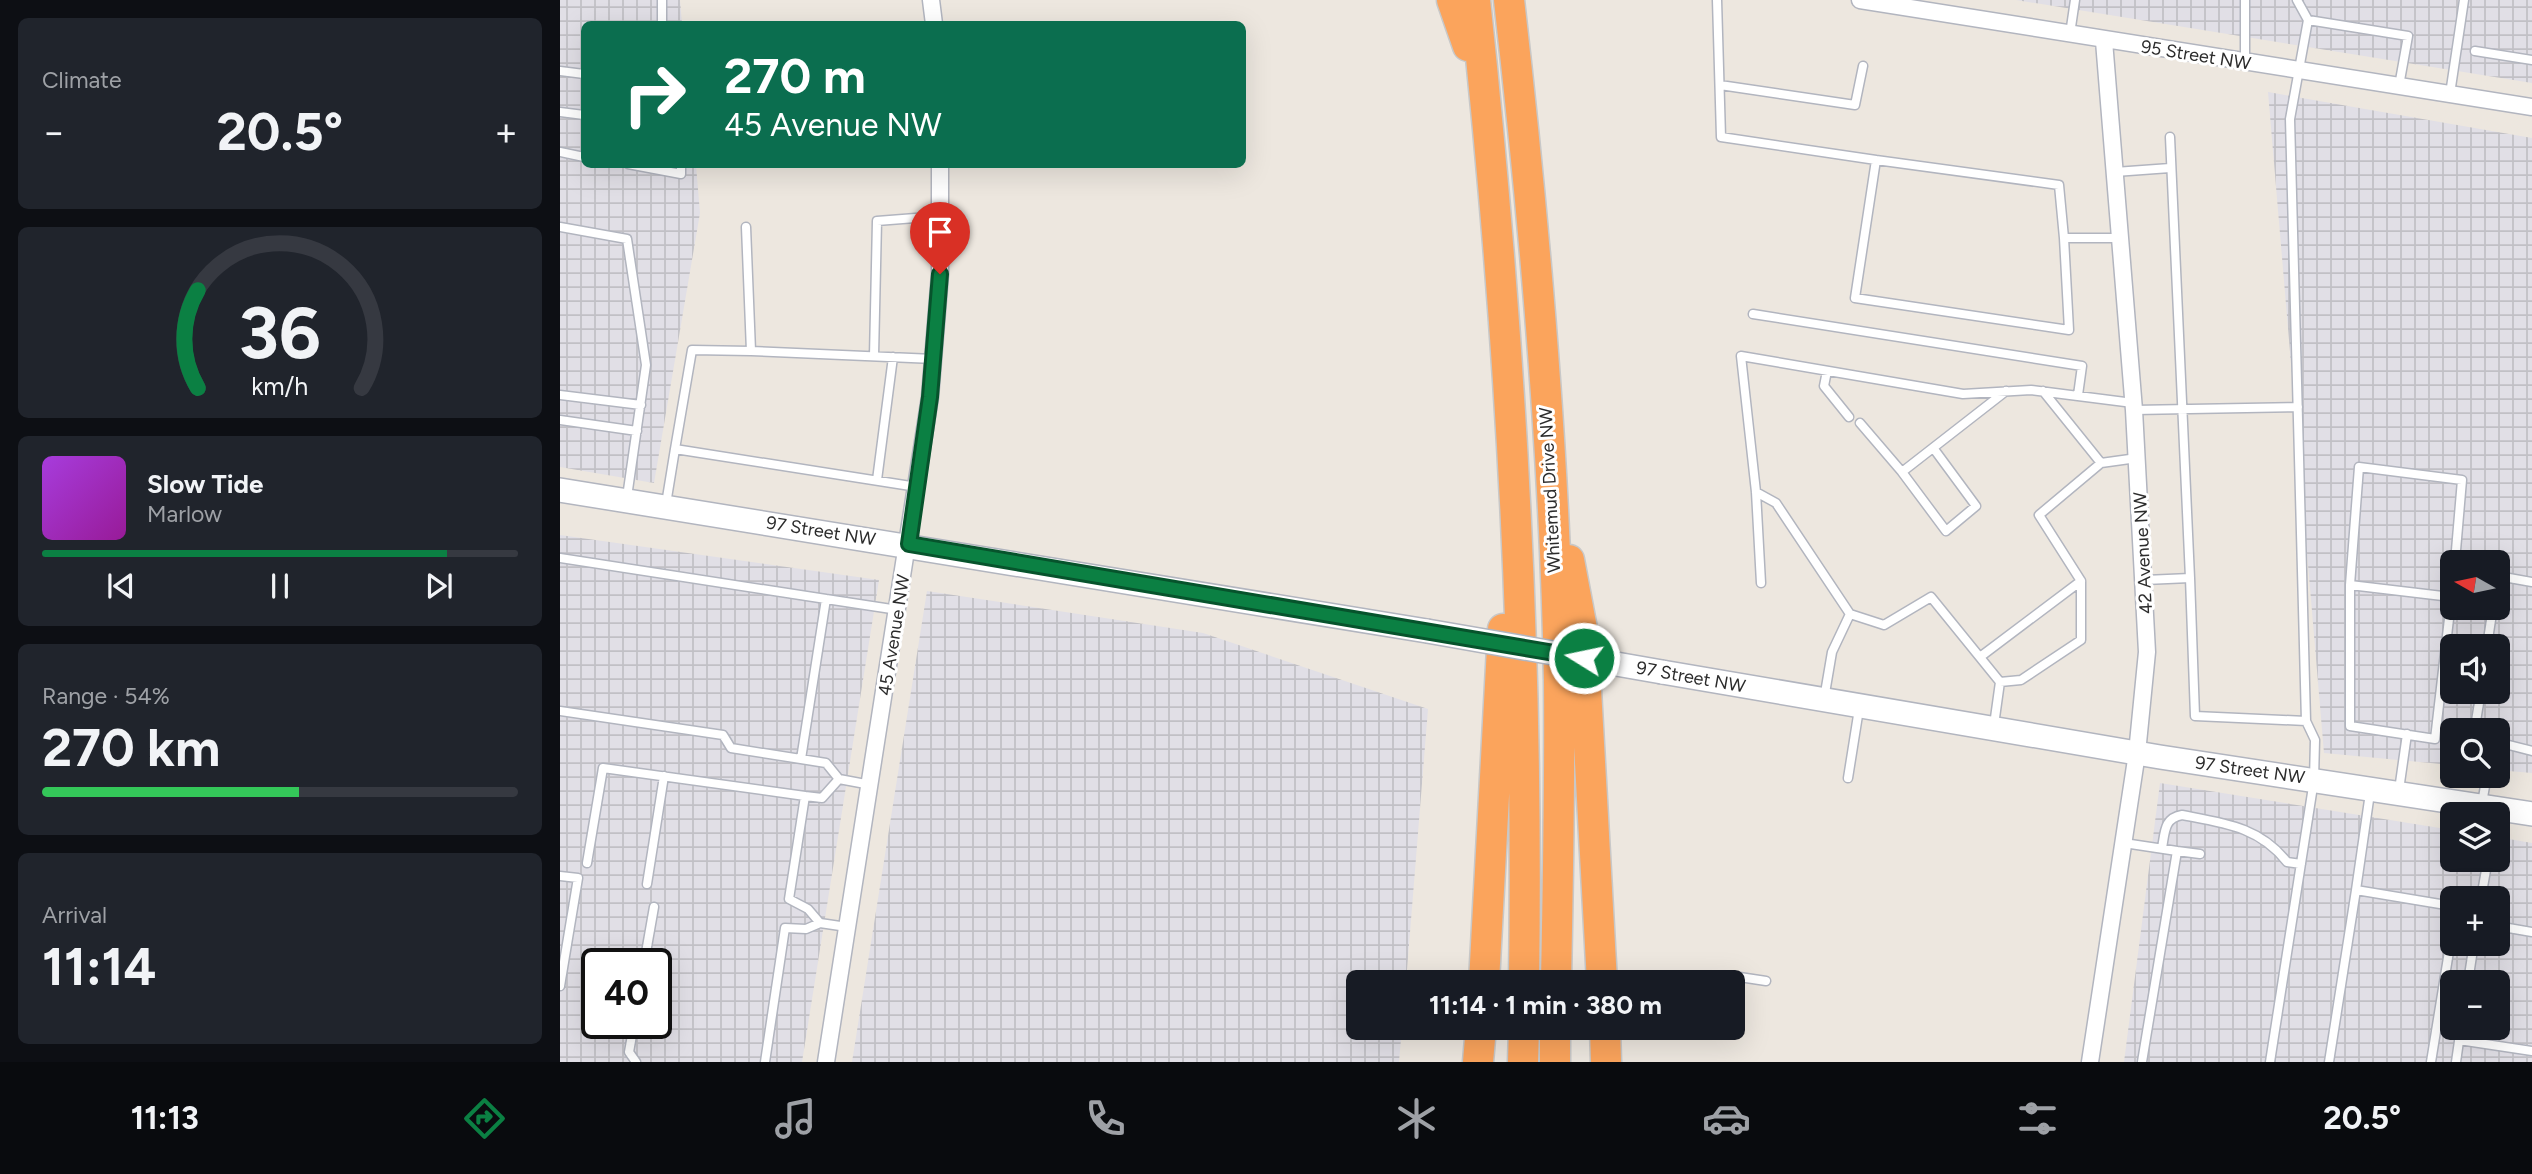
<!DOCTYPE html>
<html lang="en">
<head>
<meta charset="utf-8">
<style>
  :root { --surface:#171b24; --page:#20242c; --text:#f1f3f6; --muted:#9ea1a6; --line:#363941; --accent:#0b8043 }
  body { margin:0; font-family:Figtree,sans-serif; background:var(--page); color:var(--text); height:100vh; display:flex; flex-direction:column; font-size:26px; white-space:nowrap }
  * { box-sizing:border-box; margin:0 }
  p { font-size:23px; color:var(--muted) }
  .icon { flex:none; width:38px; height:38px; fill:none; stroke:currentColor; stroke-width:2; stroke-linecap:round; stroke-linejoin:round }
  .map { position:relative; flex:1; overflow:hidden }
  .panel { display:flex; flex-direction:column; gap:18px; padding:18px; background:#0d0f14; width:560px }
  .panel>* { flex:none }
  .banner { position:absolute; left:21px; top:21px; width:665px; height:147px; border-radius:10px; box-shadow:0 7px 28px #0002; background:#0b6e4f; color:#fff; overflow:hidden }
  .needle { width:46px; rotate:279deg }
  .fabs { position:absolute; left:1880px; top:550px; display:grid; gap:14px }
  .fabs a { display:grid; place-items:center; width:70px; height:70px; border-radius:10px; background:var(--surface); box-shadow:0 7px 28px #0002; font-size:35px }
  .speed { position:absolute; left:21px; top:948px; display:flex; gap:14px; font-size:35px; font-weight:700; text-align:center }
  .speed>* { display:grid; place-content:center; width:91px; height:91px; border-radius:50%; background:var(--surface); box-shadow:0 7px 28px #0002; line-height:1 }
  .speed .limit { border:4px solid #111; border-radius:10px; background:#fff; color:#111 }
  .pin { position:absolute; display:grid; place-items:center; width:60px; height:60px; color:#fff; margin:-72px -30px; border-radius:50% 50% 50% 0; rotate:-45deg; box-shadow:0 0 7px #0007 }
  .pin .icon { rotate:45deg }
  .me { position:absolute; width:77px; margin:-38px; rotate:280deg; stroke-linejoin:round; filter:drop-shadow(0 0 5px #0008) }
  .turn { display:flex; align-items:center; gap:24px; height:147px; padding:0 28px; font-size:32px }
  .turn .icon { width:91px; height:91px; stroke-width:2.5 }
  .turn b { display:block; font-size:49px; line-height:60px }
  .big { font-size:52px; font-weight:700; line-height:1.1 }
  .panel .widget { flex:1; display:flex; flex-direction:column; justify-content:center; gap:10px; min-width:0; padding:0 24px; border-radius:10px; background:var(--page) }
  .panel .dial { align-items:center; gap:0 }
  .dial svg { height:182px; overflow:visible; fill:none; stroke:var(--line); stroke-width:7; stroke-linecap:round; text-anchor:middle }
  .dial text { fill:var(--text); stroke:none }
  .song { display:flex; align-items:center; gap:21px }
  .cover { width:84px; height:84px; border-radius:10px; background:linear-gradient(135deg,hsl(280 70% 55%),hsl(300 70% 35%)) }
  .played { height:7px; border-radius:4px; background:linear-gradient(90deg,var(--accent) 85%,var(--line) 85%) }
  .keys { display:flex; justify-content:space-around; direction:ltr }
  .heat { display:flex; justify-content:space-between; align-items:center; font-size:38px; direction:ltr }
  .charge { height:10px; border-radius:5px; background:linear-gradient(90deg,#34c759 54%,var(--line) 0) }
  .trip { position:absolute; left:786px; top:970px; width:399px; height:70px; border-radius:10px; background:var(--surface); box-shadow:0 7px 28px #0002; font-weight:700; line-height:70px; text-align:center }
  .tab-bar { display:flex; height:112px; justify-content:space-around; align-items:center; background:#090b0e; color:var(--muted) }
  .tab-bar .icon { width:49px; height:49px }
  .tab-bar .selected { color:var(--accent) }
  .tab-bar b { font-size:32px; color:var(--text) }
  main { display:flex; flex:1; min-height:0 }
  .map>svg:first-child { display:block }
  .industrial { fill:url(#industrial-grid); fill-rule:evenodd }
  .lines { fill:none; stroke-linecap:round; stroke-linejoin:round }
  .lane-casing { stroke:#b2b5bf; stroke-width:11 }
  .street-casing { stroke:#b2b5bf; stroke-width:19 }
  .secondary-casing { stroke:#b2b5bf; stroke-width:26 }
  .highway-casing { stroke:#c8c8c8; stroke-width:33 }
  .lane { stroke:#fff; stroke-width:8 }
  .street { stroke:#fff; stroke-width:16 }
  .secondary { stroke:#fff; stroke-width:23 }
  .highway { stroke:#fba45c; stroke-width:30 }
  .secondary-bridge-casing { stroke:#b2b5bf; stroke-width:26; stroke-linecap:butt }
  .secondary-bridge { stroke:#fff; stroke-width:23 }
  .route-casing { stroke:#07532c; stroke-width:18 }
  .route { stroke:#0b8043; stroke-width:12 }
  .labels { text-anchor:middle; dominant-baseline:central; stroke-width:6; stroke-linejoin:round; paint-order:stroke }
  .street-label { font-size:18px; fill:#2c2c2c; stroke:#fff }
</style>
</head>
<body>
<main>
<section class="panel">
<div class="widget"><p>Climate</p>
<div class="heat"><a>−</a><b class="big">20.5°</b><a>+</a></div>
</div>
<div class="widget dial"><svg viewBox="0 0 100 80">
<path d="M14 69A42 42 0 1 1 86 69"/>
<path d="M14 69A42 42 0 0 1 14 26" stroke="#0b8043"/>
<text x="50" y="56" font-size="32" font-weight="700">36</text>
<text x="50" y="72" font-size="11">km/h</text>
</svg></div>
<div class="widget">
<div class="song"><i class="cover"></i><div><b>Slow Tide</b><p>Marlow</p></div></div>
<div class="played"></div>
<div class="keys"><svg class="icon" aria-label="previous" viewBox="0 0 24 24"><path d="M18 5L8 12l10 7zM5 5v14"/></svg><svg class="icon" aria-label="pause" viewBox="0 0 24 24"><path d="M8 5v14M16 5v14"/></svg><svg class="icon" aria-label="next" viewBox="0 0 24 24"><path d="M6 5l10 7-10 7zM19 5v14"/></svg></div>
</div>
<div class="widget"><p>Range · 54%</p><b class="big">270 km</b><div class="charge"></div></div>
<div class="widget"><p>Arrival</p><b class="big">11:14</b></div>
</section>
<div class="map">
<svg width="1972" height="1062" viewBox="0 0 1972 1062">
  <defs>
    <pattern id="industrial-grid" width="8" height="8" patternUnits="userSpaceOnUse" patternTransform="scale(1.75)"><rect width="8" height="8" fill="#e1dfe6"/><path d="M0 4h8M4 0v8" fill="none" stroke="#c1c0c5"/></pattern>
  </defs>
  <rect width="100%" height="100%" fill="#ede7df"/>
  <path class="industrial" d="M0 0H120L122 24H24V164L136 165 140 213 94 483 0 467Z
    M1456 0H1972V83Z
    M1708 92 1972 138V773L1937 770V730H1892V765L1764 753ZM1892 562H1937V607H1892ZM1892 646H1937V691H1892Z
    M0 535 319 580 242 1062H0ZM37 964H96V1024H37Z
    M367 591 643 633 868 709 846 982H798V1027H842L839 1062H292Z
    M1600 783 1892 830V859H1937V837L1972 843V1062H1564ZM1892 898H1937V943H1892ZM1892 982H1937V1027H1892Z"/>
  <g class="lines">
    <defs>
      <path id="lane" d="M1157 0 1161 137 1316 160
        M1685 0V62
        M1748 20 1848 36 1839 86
        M102 24V0
        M1510 34 1515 0
        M1915 51 1972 60
        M0 71 24 74
        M1160 85 1295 105 1303 66
        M1890 94 1904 0
        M0 112 24 115
        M1610 137 1630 578
        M0 152 24 157
        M68 164 121 174V164
        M1555 172 1610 168
        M0 227 67 239 86 365 67 497
        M186 227 191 351 374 359
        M1504 238 1509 330 1295 298 1316 160 1499 185 1504 238H1561
        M1193 314 1522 366 1518 395
        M191 351 132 350 115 449 357 487
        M314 356 317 221 381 216
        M1267 371 1264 386 1289 417
        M1483 391 1541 463
        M0 395 81 405
        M1574 410 1738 407
        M0 420 77 431
        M1300 423 1342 472 1446 391
        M1342 472 1386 531 1416 506 1374 449
        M317 480 333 357
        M1196 492 1216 503 1290 614
        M106 504 115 449
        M0 558 266 599
        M1937 579 1938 576 1972 582
        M1585 580 1630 578 1635 716 1746 721 1730 119 1748 20 1737 0
        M1201 583 1196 492 1181 356 1403 394 1471 390 1573 403
        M1790 585 1891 597
        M1892 593 1875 739 1790 726V585L1799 467 1902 480 1895 562
        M1927 646 1933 607
        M1420 657 1521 581 1479 515 1541 463 1577 458
        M1440 682 1461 680 1521 640V581
        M1921 691 1916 721 1923 730
        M1264 699 1272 652 1290 614 1324 625 1371 597 1440 682 1434 725
        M0 711 163 735 171 748 266 763 279 779 311 785
        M1937 742 1972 751
        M241 759 266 599 338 610
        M1288 778 1299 709
        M1839 790 1847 734
        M1922 803 1927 775
        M1564 843 1617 851 1582 1062
        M1602 848C1605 832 1604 818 1622 815 1664 823 1700 827 1727 862L1741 864
        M1617 851 1640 854
        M27 863 43 768 245 796
        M0 876 18 878 0 986
        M87 884 104 776
        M1796 890 1810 793
        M1921 898 1928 859
        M260 923 248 909 229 899 245 796 262 798 279 779
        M1937 926 1972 932
        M84 964 94 907
        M1173 976 1206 981
        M1908 982 1914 943
        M74 1024 69 1052 76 1062
        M1899 1040 1972 1051
        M205 1062 225 928 246 929 260 923 287 927
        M1710 1062 1754 780 1755 740 1746 721
        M1769 1062 1796 890 1892 906
        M1871 1062 1892 933
        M1896 1062 1901 1027"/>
      <path id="street" d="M371 0 374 24
        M1300 0 1972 107
        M266 1062 370 397 380 274V164
        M1530 1062 1577 753 1587 652 1574 410 1544 41"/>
      <path id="secondary" d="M0 490 867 631
        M1102 672 1600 757 1972 814"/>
      <path id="highway" d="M892 0 908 46
        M915 0C950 326 969 654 964 982
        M949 0C975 226 995 453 999 680 1000 781 998 881 996 982
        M1009 560 1023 634 1042 982
        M924 982 943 629
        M1045 1027 1046 1062
        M918 1062 921 1027
        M963 1062 964 1027
        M995 1062V1027"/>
    </defs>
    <use href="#lane" class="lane-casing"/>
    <use href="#street" class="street-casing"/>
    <use href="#secondary" class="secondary-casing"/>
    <use href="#highway" class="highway-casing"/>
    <use href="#lane" class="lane"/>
    <use href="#street" class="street"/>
    <use href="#secondary" class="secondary"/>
    <use href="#highway" class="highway"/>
    <defs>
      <path id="secondary-bridge" d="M867 631 1102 672"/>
    </defs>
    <use href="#secondary-bridge" class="secondary-bridge-casing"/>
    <use href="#secondary-bridge" class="secondary-bridge"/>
  </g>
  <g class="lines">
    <defs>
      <path id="route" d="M380 274 370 397 349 544 1024 658"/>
    </defs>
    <use href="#route" class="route-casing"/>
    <use href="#route" class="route"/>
  </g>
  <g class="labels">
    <g class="street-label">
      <text transform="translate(1636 55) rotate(9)">95 Street NW</text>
      <text transform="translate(990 490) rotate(-93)">Whitemud Drive NW</text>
      <text transform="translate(261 531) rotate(9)">97 Street NW</text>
      <text transform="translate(1583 553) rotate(-93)">42 Avenue NW</text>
      <text transform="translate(334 635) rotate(-81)">45 Avenue NW</text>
      <text transform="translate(1131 677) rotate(10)">97 Street NW</text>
      <text transform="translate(1690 770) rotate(8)">97 Street NW</text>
    </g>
  </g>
</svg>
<div class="fabs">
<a><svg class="needle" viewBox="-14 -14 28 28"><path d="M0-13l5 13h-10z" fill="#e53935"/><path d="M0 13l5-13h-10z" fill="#9ea1a6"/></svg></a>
<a><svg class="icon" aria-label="sound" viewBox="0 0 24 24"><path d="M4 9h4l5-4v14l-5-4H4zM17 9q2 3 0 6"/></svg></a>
<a><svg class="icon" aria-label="search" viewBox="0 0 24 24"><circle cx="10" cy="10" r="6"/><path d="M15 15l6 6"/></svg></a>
<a><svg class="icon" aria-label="layers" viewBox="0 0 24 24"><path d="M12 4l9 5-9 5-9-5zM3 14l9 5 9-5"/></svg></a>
<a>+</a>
<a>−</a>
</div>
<div class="speed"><div class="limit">40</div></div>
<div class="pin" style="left:380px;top:274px;background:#d93025"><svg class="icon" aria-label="arrive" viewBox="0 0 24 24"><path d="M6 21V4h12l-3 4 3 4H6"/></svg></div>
<svg class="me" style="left:1024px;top:658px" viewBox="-20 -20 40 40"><circle r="17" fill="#0b8043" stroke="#fff" stroke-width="3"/><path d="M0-11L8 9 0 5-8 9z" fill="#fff"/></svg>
<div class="trip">11:14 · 1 min · 380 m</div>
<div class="banner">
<div class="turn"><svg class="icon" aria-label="right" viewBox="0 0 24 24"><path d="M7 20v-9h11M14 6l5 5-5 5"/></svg><div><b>270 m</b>45 Avenue NW</div></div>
</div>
</div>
</main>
<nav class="tab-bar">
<b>11:13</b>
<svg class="icon selected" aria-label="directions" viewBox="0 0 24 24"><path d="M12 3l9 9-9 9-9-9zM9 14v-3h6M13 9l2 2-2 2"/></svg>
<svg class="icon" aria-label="music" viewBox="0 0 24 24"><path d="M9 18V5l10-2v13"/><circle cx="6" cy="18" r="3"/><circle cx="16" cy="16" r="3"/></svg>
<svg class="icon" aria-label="phone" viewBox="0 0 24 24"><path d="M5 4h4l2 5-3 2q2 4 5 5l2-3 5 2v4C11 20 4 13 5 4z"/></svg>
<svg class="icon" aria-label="climate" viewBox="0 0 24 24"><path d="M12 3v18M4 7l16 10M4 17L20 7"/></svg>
<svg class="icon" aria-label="car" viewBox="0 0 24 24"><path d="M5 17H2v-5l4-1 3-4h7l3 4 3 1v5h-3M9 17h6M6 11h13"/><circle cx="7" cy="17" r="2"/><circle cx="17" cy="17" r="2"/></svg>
<svg class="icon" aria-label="filters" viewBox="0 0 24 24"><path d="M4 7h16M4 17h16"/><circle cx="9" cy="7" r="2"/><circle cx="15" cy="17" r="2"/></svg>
<b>20.5°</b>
</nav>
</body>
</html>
